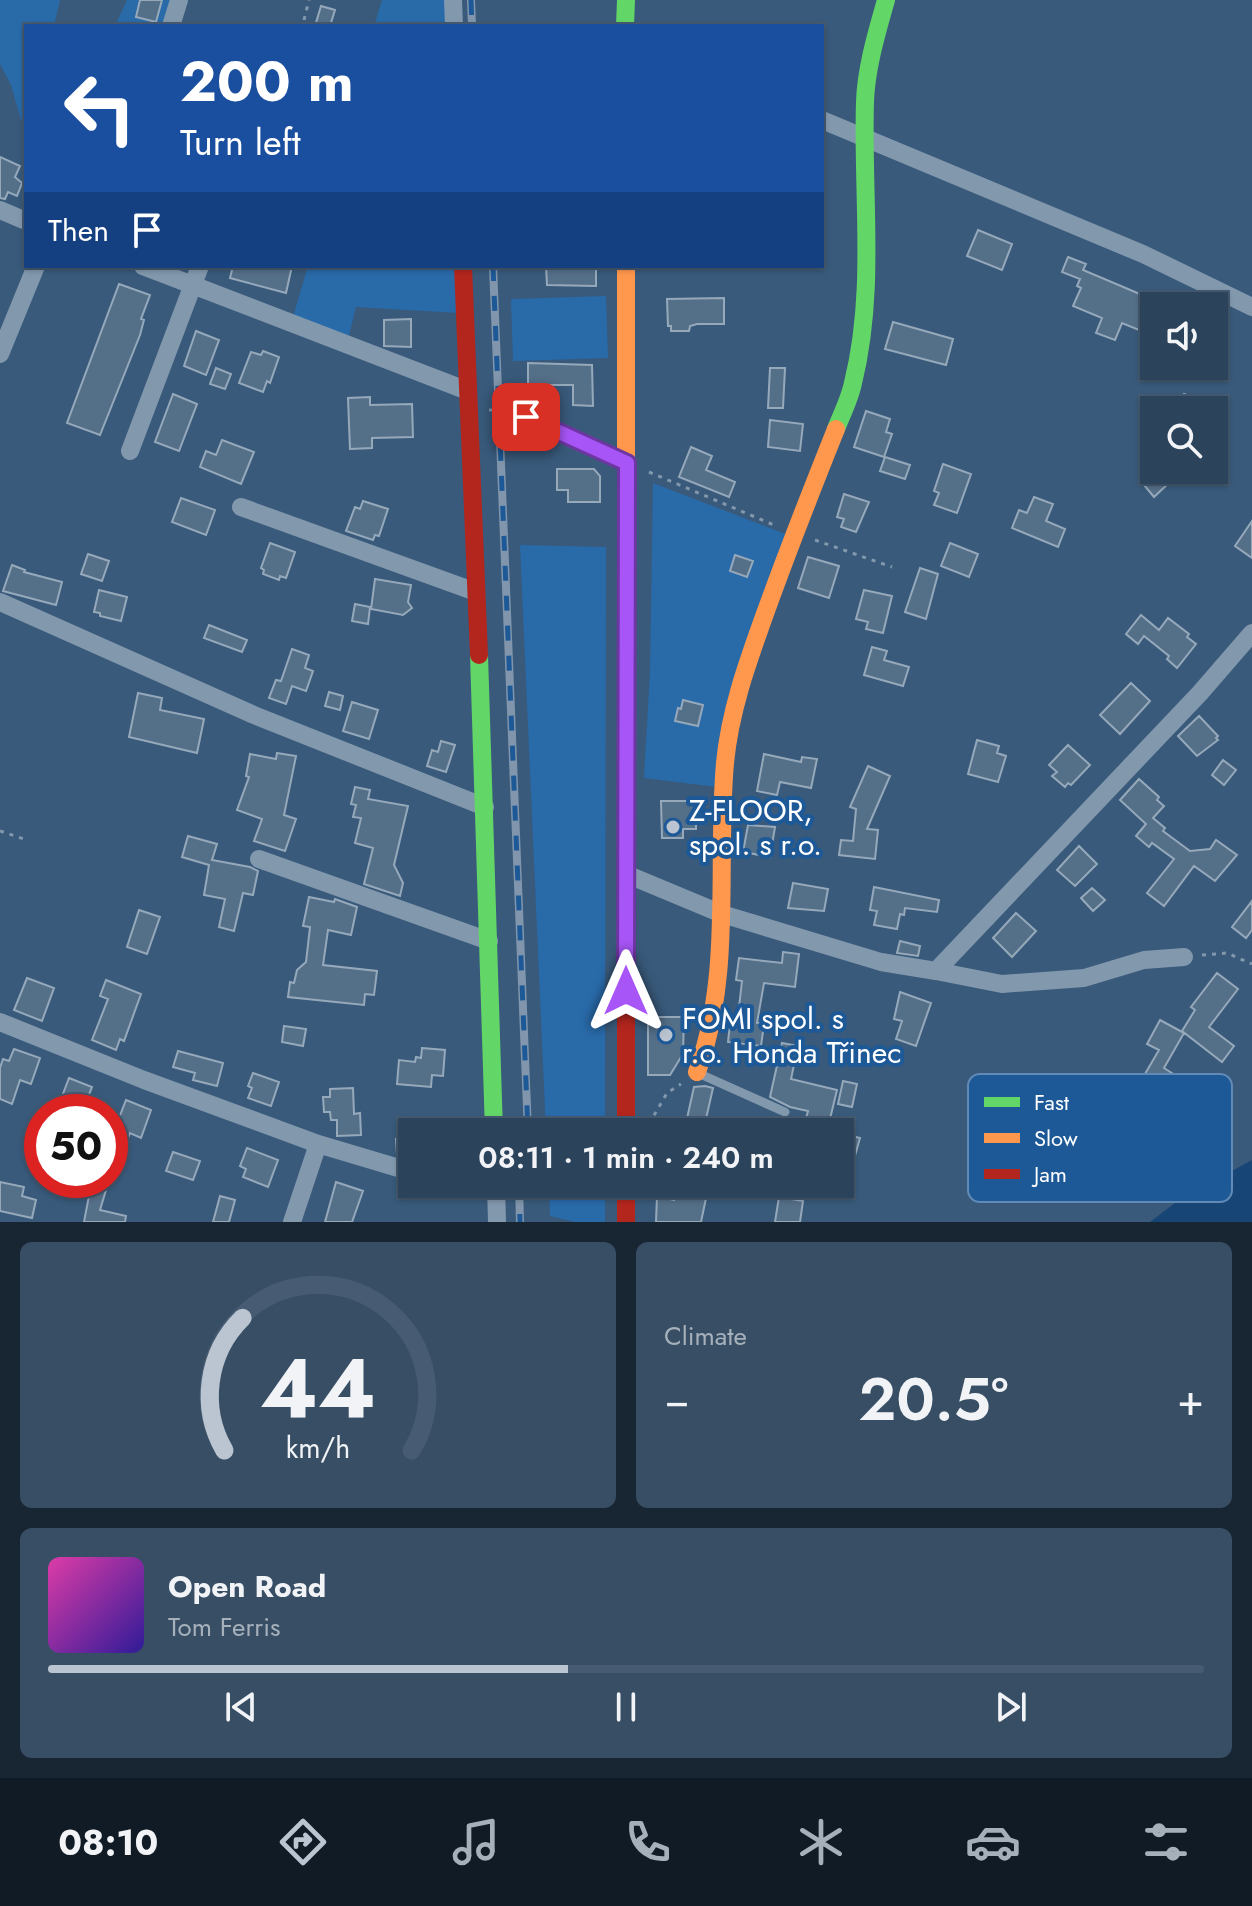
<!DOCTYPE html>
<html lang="en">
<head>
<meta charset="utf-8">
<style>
  :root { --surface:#2b445c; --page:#374e65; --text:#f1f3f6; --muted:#a6b0bb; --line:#475c72; --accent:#bac5d1 }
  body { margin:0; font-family:Jost,sans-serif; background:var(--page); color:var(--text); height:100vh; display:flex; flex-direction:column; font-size:30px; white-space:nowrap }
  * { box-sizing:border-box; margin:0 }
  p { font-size:26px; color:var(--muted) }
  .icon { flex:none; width:44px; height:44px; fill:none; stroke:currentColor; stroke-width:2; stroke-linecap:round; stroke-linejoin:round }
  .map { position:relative; height:1222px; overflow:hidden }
  .side { display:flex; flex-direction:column; gap:20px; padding:20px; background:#182533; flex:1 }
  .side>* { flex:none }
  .top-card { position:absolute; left:24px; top:24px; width:800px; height:244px; border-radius:0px; box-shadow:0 2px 6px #0004,0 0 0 2px var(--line); background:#1a4fa0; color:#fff; overflow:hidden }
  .fabs { position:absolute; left:1140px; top:292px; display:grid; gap:16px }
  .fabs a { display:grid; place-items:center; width:88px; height:88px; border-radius:0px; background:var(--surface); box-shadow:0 2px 6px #0004,0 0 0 2px var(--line); font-size:40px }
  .speed { position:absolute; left:24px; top:1094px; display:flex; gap:16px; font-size:40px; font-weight:700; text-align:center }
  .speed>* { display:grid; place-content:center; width:104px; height:104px; border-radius:50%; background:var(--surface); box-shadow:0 2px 6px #0004,0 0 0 2px var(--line); line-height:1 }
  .speed .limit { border:12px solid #d22; background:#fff; color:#111 }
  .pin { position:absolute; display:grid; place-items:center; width:68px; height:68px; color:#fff; margin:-34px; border-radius:16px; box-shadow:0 4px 12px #0006 }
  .me { position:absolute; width:88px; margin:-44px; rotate:0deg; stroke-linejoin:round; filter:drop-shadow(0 0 6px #0008) }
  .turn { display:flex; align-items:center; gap:28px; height:168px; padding:0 24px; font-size:36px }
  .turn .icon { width:104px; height:104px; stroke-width:2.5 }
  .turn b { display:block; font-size:56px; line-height:68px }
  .then { display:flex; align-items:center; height:76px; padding:0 24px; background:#0003; gap:16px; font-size:30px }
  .big { font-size:60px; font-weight:600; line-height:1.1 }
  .side .widget { flex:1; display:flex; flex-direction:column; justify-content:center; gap:12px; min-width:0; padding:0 28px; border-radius:12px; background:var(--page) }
  .side .dial { align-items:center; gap:0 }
  .dial svg { height:208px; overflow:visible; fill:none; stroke:var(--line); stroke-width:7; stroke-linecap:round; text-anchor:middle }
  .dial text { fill:var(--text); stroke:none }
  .song { display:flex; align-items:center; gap:24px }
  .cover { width:96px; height:96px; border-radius:12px; background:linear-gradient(135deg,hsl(320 70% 55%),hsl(250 70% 35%)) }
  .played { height:8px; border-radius:4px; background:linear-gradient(90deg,var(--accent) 45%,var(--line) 45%) }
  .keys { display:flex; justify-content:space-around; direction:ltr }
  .heat { display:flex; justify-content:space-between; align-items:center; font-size:44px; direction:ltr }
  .side .tiles { flex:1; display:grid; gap:20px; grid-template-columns:1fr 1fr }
  .widget:last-child { grid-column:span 2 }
  .trip { position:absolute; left:398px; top:1118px; width:456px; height:80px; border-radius:0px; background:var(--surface); box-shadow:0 2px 6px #0004,0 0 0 2px var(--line); font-weight:600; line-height:80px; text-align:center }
  .dock { display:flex; height:128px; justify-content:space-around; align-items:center; background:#111b25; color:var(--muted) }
  .dock .icon { width:56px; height:56px }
  .dock .active { color:var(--accent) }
  .dock b { font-size:36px; color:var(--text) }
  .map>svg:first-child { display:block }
  .green { fill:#296aa9 }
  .water { fill:#174576 }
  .building { fill:#546f88; stroke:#96a9bb; stroke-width:2 }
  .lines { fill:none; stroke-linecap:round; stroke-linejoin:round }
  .path { stroke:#8298ad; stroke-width:3; stroke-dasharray:4 6; stroke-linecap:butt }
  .lane { stroke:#8298ad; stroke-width:9 }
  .street { stroke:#8298ad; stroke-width:18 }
  .fast { stroke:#63d668; stroke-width:18 }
  .slow { stroke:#ff974d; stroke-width:18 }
  .jam { stroke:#b3261e; stroke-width:18 }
  .rail-casing { stroke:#8196ac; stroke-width:8 }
  .rail { stroke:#1d5997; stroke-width:5; stroke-dasharray:15; stroke-linecap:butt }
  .route-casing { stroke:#6d37a1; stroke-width:20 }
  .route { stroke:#a855f7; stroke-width:14 }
  .poi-dot { fill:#bac5d1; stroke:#1d5997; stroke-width:3 }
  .labels { text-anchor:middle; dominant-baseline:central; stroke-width:8; stroke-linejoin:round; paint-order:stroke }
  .poi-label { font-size:30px; fill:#fff; stroke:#1d5997; text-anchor:start }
  .key { fill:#1d5997; stroke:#618bb6; stroke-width:2 }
  .key-label { font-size:22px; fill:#fff }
</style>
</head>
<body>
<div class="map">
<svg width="1252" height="1222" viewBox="0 0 1252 1222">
  <rect width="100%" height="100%" fill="#395a7b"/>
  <path class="green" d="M0 0H60L54 26H26V112L21 120 11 85 0 64Z
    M127 0H171L164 26H115Z
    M382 0H445L446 26H374Z
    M308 266H458L459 313 356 307 348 340 293 317Z
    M606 296 608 358 513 361 511 299Z
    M653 483 788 535 717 787 644 778 650 672Z
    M520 545 606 547 605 1132H546Z
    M549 1184H605V1222H575L550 1216Z"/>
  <path class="water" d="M1252 1160V1222H1150L1179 1200Z"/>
  <path class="building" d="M140 0H162L156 22 136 17Z
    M321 6 335 10 330 26H315Z
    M0 157 20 166 15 177 22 183 17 196 8 192 5 199 0 198Z
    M978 230 1012 244 1002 270 967 256Z
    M1068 257 1086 264 1083 270 1154 300V336L1122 323 1115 340 1096 333 1102 318 1073 306 1081 288 1077 286 1080 279 1062 272Z
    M233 266H292L286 293 230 278Z
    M546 266H596V286L547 285Z
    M119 284 150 295 141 319 144 320 140 335 100 435 67 423Z
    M724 298V324H697L690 326 689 331H671V326H668L667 299Z
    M411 319V347L384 346V320Z
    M893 322 953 339 946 365 885 349Z
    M196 331 219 340 206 375 184 366Z
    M263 351 279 357 270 383 267 381 263 392 239 383 251 352 261 355Z
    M528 363 592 365 593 406 573 405V385H528Z
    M216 368 231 374 225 389 210 384Z
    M770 368H785L783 408H768Z
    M173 394 197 404 179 451 155 442Z
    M1184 394 1218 410H1177Z
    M370 397V405L412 404 413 437 372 438V448L350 449 348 398Z
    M866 411 890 419 886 432 892 434 884 457 854 447Z
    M770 420 803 424 800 451 768 447Z
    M222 440 254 452 241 484 200 467 206 451 216 455Z
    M691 447 712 456 706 470 735 482 729 497 679 477Z
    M885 457 910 465 905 479 880 471Z
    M943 464 971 474 957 513 934 505 939 493 934 491Z
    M557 469H594L600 476V502H568V490H557Z
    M1159 470 1172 480 1154 497 1144 485Z
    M844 494 869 502 856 532 841 527 844 519 837 517Z
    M1034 497 1053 504 1046 521 1065 529 1058 547 1012 528 1019 510 1027 513Z
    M181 498 215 510 206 535 172 522Z
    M363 501 388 509 379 536 375 535 373 540 346 531 355 507 360 509Z
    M1252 521V558L1235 546Z
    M270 543 295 552 286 578 280 576 279 580 263 574 264 570 261 568Z
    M950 543 978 554 969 577 941 566Z
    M88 554 109 561 102 581 81 574Z
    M735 555 753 561 747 577 730 571Z
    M808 557 839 566 829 598 798 588Z
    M12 565 25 570 24 572 62 582 56 605 3 591Z
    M920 568 938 574 926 619 905 612Z
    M375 579 411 585 408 602 412 608 403 615 371 609Z
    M99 590 127 597 121 621 100 616V613L94 612Z
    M864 590 892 596 883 633 866 629 868 622 856 619Z
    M355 604 370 607 368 624 352 621Z
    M1141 615 1159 630 1168 618 1189 634 1187 637 1196 644 1177 668 1167 659 1169 656 1144 636 1138 644 1126 634Z
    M209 625 247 640 242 652 204 638Z
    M872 647 887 651 884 660 909 667 903 686 864 675Z
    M292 649 309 655 305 668 313 671 306 691 292 686 286 704 269 698 276 680 281 681Z
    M1131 683 1150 701 1120 734 1100 715Z
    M329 692 343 696 340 710 325 706Z
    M138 693 162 698 160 710 204 719 197 753 129 737Z
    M683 700 703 705 698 726 675 721 678 708 681 709Z
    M352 702 378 710 369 739 343 731Z
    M1199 716 1218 736 1216 738 1218 740 1197 756 1178 736Z
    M977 740 999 746 997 753 1006 756 998 782 968 774Z
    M441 741 455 745 446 772 427 766 432 750 438 752Z
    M1068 745 1090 765 1071 785 1068 783 1065 787 1052 776 1057 772 1049 765Z
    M277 753 296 756 284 815 296 819 285 851 254 841 262 819 237 810 249 777 246 776 250 754 276 759Z
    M764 754 801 762 802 757 817 759 811 788 780 782 777 795 757 791Z
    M1223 760 1236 770 1224 785 1212 775Z
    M868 766 890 776 867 829 878 830 875 859 839 855 841 840 853 841 856 809 850 807Z
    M1139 779 1159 797 1157 800 1164 806 1153 818 1165 828 1163 831 1190 851 1210 849 1216 840 1237 855 1215 881 1194 866 1164 906 1147 893 1174 859 1152 843 1149 847 1136 836 1146 824 1120 800Z
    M355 787 370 790 368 799 408 806 394 865 403 883 400 896 364 884 373 848 355 843 361 818 353 817 356 805 351 804Z
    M661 801H696V829H683V838H662Z
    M748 825 775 827 770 857 743 852Z
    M188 836 217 844 212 860 250 867 258 871 253 895 243 893 234 931 219 927 225 899 204 895 209 865 182 857Z
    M1079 846 1097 864 1075 886 1057 870Z
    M793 883 828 889 824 911 788 908Z
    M874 887 939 900 937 912 905 908 904 915 900 914 897 929 874 925 877 911 870 910Z
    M1092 888 1105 900 1093 911 1081 898Z
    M309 897 334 902 335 899 357 907 351 935 328 930 323 965 377 971 374 995 365 994 364 1005 288 997 290 982 294 983 297 970 306 962 310 927 303 926Z
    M1252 901V930L1246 938 1232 927Z
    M139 910 160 917 147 954 127 947Z
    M1016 913 1036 931 1012 957 993 938Z
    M900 941 920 946 918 956 897 953Z
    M783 952 799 954 795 987 764 983 757 1023 764 1024 761 1046 728 1042 731 1015 738 1016 742 981 736 980 739 958 782 963Z
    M1217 973 1238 989 1209 1027 1234 1046 1222 1062 1182 1031 1195 1010 1191 1007Z
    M27 978 54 988 42 1021 14 1010Z
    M106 980 141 994 124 1041 120 1039 116 1050 92 1040 108 999 100 996Z
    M900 992 931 1003 916 1046 896 1039 902 1021 894 1019Z
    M648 1017H684L683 1054 670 1075H648Z
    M1160 1020 1184 1033 1164 1068 1189 1084 1164 1125 1166 1126 1158 1139 1127 1120 1146 1091 1138 1086 1159 1050 1147 1044Z
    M284 1026 306 1029 303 1046 282 1042Z
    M782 1043 798 1046 791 1079 837 1090 828 1127 805 1122 808 1111 790 1107 770 1097Z
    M422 1048 445 1050 443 1076 432 1075 431 1087 397 1084 399 1060 415 1062 416 1057 421 1058Z
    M14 1049 40 1058 31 1084 20 1080 12 1104 0 1099V1068L3 1059 9 1061Z
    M178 1051 223 1063 217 1086 193 1080 195 1073 173 1067Z
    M253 1073 279 1082 271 1106 248 1098 252 1088 248 1086Z
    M69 1078 92 1087 82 1112H70L58 1107Z
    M843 1081 857 1084 852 1107 838 1104Z
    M705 1086 713 1088 703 1132H684L694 1087Z
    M353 1088 354 1114 360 1113 361 1135 337 1136V1120H331L330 1112H324L323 1097H330V1089Z
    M126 1100 151 1110 141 1138 130 1133 112 1183 110 1141Z
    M840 1133 860 1138 844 1195 840 1194Z
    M396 1139H412V1154L397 1155Z
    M247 1148 278 1160 268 1187 243 1177 246 1169 240 1166Z
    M173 1152 200 1161 193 1180 166 1171Z
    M92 1180H109L100 1210 126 1216 125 1222H84Z
    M0 1182 24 1187 22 1196 36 1200 32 1218 0 1211Z
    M336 1182 363 1191 352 1222H325Z
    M685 1184H709L701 1222H656L657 1196 674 1200 677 1186 684 1187Z
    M220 1196 235 1200 229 1222H213Z
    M779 1197 803 1201 800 1222H775Z"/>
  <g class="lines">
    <path class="path" d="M304 20 309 0
      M489 410H509
      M649 472 774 525
      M815 540 892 567
      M0 831 24 839
      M1202 955 1227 953 1252 964
      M649 1124 667 1093 681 1084"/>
    <path class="lane" d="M700 1074 785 1112"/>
    <path class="street" d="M453 0 454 26
      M171 26 179 0
      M822 120 1143 254 1252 307
      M0 210 26 221
      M143 266 468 391
      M0 354 36 266
      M526 417 627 463
      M130 451 200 266
      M241 507 476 592
      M0 602 254 715 485 807
      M259 859 489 941
      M626 874 722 914 881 962 936 971 1200 693 1252 633
      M936 971 1002 984 1084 978 1144 960 1184 957
      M0 1022 144 1080 318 1144
      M452 1184 496 1187
      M496 1184 497 1222
      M292 1222 318 1144 412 1172"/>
    <path class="fast" d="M625 26 626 0
      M836 429C842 414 850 398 853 383 876 290 862 196 865 102 866 68 877 32 886 0
      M479 655 494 1132"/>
    <path class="slow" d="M626 266V590
      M697 1072C733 974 716 865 725 763 730 710 748 661 766 611 788 550 812 489 836 429"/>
    <path class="jam" d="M463 266 479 655
      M626 590V1132
      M626 1184V1222"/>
    <defs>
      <path id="rail" d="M471 0 472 26
        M493 266 528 1132
        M519 1184 520 1222"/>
    </defs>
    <use href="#rail" class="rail-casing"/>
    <use href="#rail" class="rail"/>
  </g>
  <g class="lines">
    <defs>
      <path id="route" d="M526 417 627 463 626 991"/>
    </defs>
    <use href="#route" class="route-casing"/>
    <use href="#route" class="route"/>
  </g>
  <g class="poi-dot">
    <circle cx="673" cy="827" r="8"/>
    <circle cx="666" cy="1035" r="8"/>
  </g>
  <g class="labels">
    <g class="poi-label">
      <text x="689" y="810">Z-FLOOR,<tspan x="689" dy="34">spol. s r.o.</tspan></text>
      <text x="682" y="1018">FOMI spol. s<tspan x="682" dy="34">r.o. Honda Třinec</tspan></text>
    </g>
  </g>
  <rect x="968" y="1074" width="264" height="128" rx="12" class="key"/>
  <rect x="984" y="1097" width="36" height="10" fill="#63d668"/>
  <rect x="984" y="1133" width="36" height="10" fill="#ff974d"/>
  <rect x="984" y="1169" width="36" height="10" fill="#b3261e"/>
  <g class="key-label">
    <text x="1034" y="1110">Fast</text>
    <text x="1034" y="1146">Slow</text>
    <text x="1034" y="1182">Jam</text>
  </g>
</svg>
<div class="fabs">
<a><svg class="icon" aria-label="sound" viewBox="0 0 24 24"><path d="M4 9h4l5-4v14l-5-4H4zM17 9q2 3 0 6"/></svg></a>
<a><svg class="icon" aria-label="search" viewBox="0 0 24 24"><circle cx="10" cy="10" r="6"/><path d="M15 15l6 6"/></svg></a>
</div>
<div class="speed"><div class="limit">50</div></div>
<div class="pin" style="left:526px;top:417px;background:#d93025"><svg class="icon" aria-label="arrive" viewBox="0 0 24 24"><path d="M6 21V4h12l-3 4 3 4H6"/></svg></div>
<svg class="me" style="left:626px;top:991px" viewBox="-20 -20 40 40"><path d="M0-17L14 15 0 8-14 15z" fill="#a855f7" stroke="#fff" stroke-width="4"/></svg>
<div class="trip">08:11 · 1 min · 240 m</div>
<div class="top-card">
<div class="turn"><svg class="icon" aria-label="left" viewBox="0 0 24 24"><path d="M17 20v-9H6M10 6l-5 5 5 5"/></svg><div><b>200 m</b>Turn left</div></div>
<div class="then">Then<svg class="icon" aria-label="arrive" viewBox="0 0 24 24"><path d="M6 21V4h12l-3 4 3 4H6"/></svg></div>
</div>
</div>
<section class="side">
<div class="tiles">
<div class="widget dial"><svg viewBox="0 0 100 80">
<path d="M14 69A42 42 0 1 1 86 69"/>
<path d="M14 69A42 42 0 0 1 21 18" stroke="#bac5d1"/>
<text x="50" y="56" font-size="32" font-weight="700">44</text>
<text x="50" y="72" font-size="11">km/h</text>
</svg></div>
<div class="widget"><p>Climate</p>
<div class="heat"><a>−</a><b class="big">20.5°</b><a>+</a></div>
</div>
<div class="widget">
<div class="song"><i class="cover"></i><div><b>Open Road</b><p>Tom Ferris</p></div></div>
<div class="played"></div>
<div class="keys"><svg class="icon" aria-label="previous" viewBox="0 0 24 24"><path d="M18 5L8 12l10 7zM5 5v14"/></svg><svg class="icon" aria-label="pause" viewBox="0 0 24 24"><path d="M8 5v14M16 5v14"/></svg><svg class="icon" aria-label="next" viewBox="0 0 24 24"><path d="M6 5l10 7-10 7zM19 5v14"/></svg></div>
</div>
</div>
</section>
<nav class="dock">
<b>08:10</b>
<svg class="icon active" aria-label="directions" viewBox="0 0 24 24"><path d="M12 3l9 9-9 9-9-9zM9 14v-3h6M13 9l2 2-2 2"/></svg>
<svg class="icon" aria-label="music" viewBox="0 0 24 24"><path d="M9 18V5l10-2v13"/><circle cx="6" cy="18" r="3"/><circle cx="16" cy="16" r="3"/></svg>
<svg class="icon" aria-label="phone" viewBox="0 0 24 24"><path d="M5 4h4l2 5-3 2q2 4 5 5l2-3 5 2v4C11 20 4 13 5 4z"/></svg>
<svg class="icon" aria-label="climate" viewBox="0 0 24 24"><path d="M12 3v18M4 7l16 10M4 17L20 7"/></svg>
<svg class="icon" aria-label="car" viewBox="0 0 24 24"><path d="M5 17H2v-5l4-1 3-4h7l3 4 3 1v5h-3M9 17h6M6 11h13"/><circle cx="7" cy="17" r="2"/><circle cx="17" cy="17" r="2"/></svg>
<svg class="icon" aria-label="filters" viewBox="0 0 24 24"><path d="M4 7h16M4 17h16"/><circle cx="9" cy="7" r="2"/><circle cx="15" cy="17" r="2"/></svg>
</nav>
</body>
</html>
